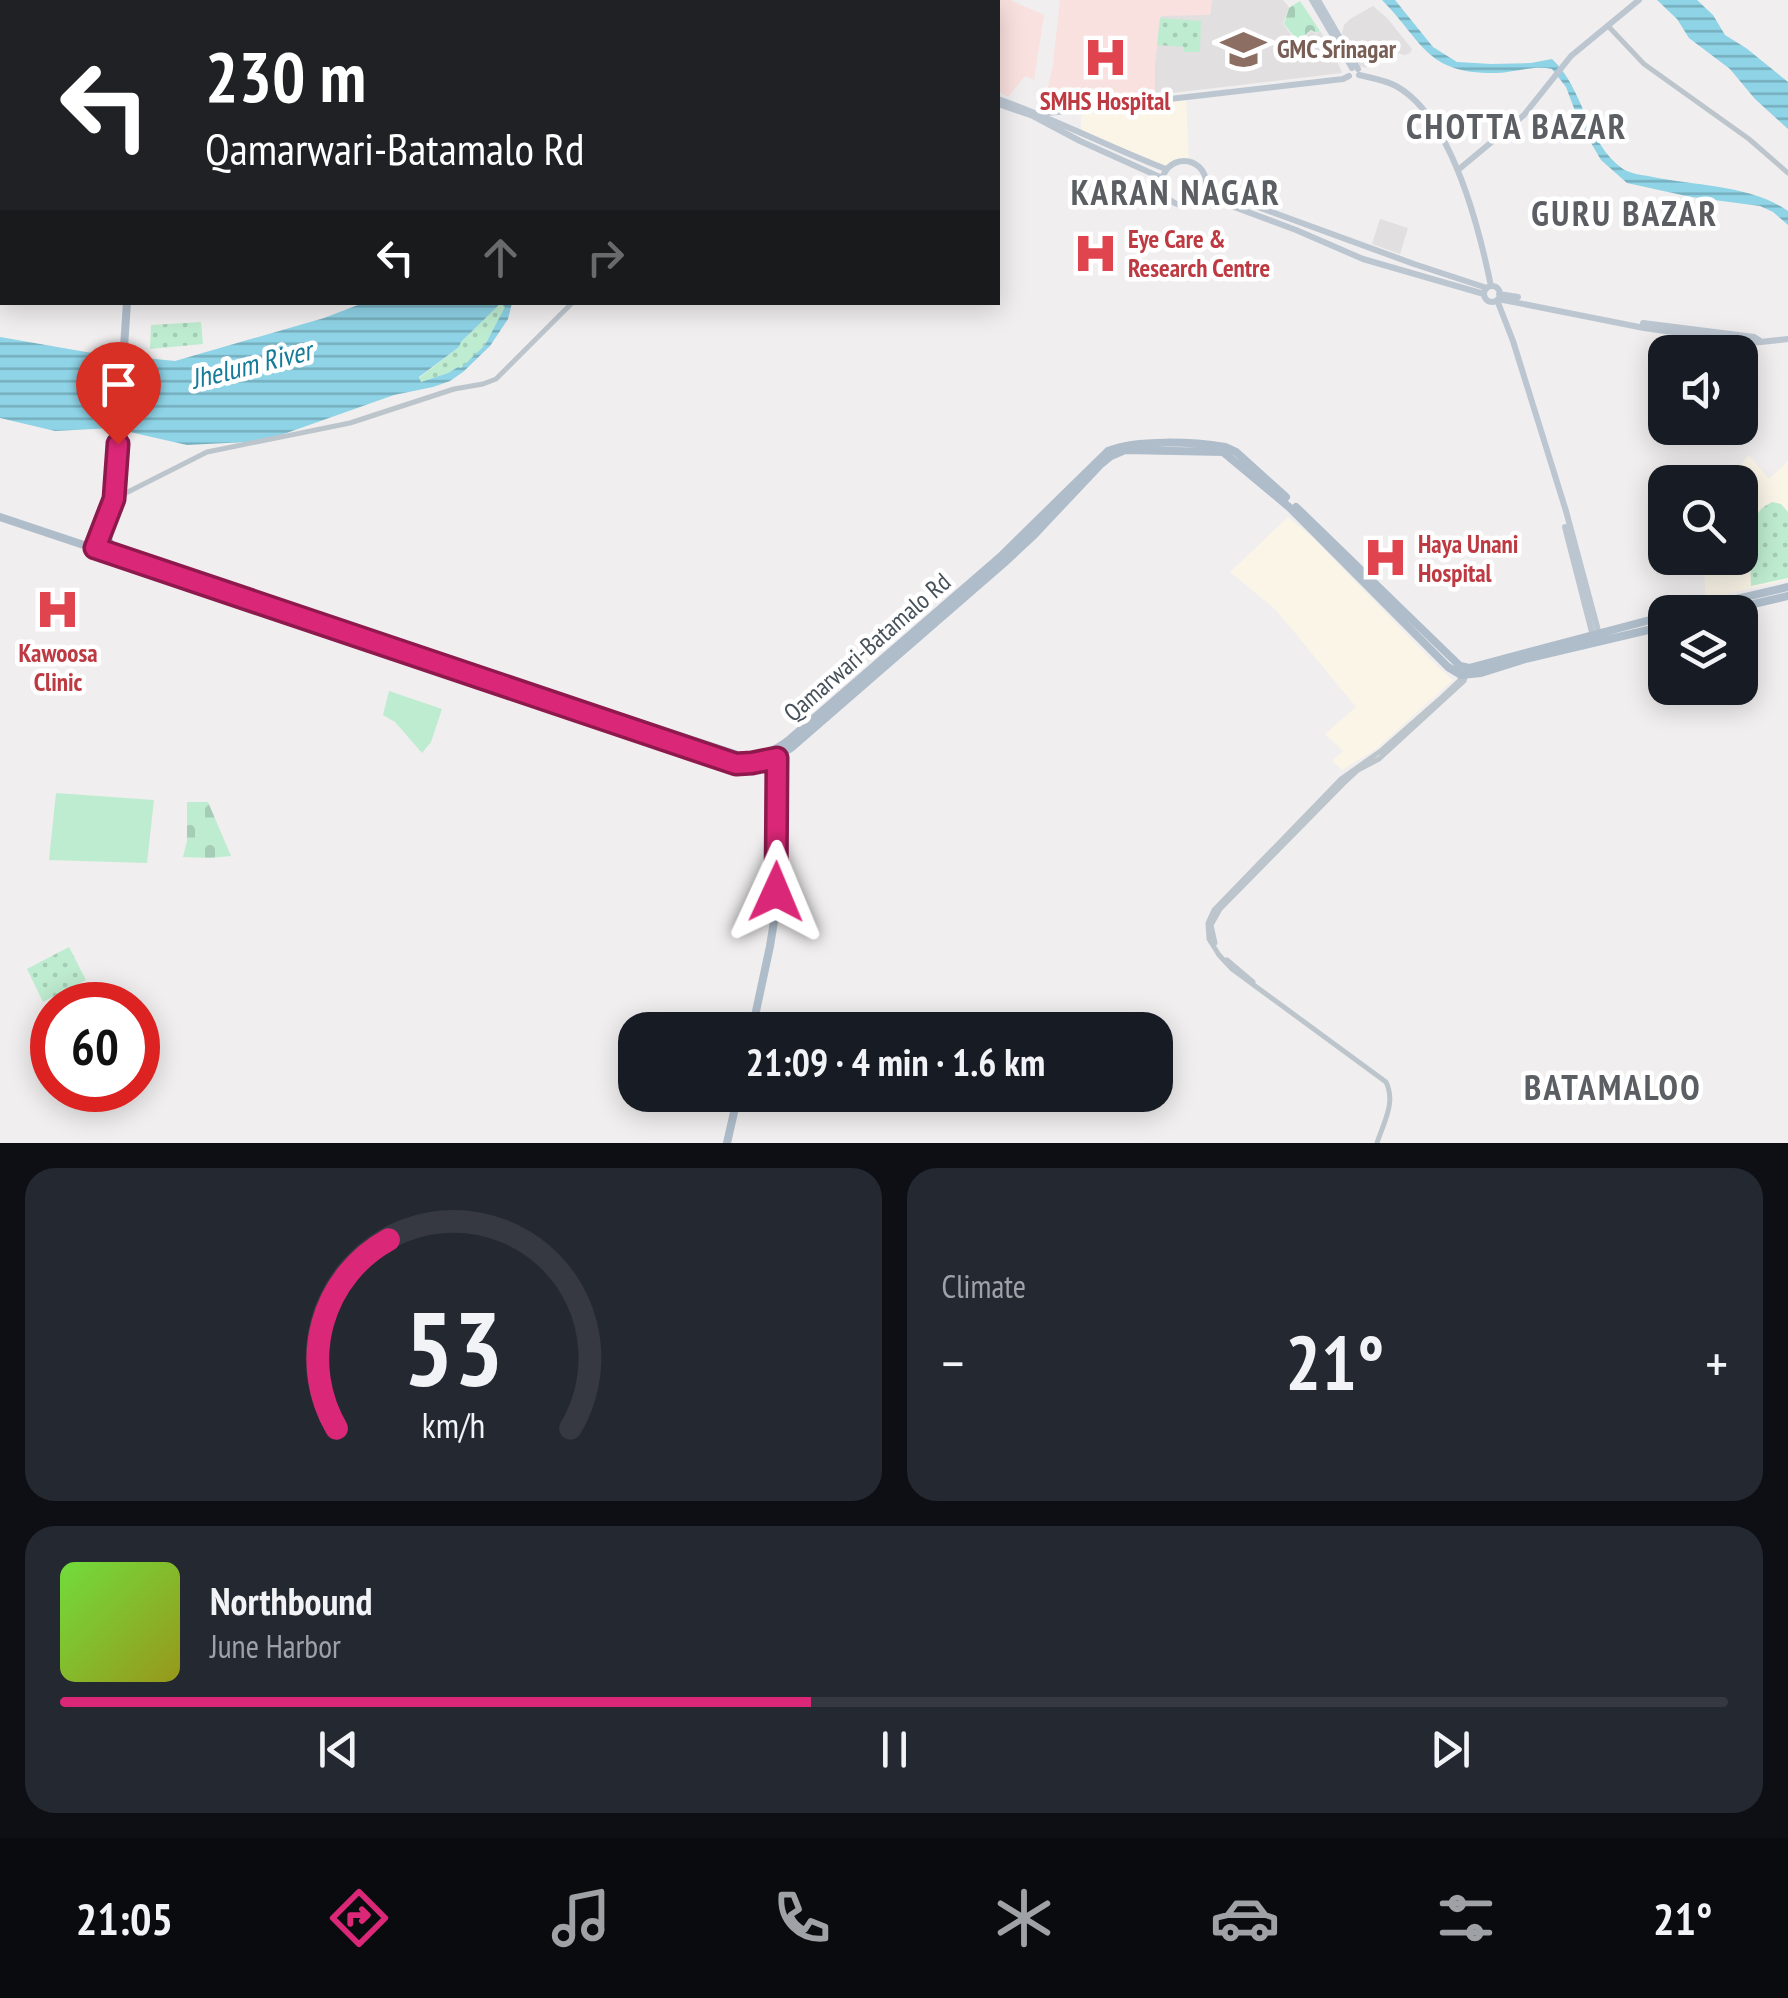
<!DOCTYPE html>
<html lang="en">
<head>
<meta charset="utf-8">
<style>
  :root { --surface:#171b24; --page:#242831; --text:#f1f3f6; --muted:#9ea1a6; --line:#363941; --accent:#db2777 }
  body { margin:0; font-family:"PT Sans Narrow",sans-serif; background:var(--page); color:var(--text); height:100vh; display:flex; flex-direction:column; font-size:38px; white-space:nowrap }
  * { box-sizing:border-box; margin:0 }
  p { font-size:32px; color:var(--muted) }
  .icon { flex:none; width:55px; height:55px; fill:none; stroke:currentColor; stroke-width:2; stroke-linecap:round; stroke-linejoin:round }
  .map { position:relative; height:1143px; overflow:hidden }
  .drawer { display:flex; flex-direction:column; gap:25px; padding:25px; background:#0d0f14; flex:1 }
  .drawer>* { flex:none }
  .banner { position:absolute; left:0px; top:0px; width:1000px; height:305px; box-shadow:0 5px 25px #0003; background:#202124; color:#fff; overflow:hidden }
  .tools { position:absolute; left:1648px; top:335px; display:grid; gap:20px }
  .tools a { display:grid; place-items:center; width:110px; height:110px; border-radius:20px; background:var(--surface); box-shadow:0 5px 25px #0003; font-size:50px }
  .speed { position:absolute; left:30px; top:982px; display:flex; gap:20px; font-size:50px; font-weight:700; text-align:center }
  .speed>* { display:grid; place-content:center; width:130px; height:130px; border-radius:50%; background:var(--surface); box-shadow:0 5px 25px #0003; line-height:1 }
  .speed .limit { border:15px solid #d22; background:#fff; color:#111 }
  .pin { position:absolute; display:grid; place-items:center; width:85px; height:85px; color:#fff; margin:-102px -42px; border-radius:50% 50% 50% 0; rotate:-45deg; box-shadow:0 0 10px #0007 }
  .pin .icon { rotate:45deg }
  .me { position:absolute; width:110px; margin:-55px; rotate:1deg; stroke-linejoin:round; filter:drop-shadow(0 0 8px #0008) }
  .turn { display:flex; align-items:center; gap:35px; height:210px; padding:0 40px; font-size:45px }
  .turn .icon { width:130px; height:130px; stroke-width:2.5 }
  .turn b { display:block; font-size:70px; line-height:85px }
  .lanes { display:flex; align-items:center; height:95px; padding:0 40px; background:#0003; justify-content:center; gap:50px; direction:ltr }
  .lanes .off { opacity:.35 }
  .big { font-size:75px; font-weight:600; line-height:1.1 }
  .drawer .card { flex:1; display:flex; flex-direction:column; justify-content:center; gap:15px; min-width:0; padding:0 35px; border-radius:30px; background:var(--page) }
  .drawer .dial { align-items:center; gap:0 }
  .dial svg { height:260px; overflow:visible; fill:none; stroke:var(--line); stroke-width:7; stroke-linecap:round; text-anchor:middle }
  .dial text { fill:var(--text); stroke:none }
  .song { display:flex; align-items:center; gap:30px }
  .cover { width:120px; height:120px; border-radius:15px; background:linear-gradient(135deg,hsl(100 70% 55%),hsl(60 70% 35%)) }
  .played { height:10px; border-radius:5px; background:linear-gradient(90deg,var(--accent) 45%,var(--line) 45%) }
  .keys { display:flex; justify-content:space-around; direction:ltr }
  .heat { display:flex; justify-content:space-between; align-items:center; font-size:55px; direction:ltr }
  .drawer .tiles { flex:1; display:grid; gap:25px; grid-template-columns:1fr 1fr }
  .card:last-child { grid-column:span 2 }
  .trip { position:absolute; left:618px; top:1012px; width:555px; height:100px; border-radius:30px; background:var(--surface); box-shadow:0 5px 25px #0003; font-weight:600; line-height:100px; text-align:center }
  .tabs { display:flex; height:160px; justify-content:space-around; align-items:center; background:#090b0e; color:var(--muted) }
  .tabs .icon { width:70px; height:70px }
  .tabs .selected { color:var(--accent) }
  .tabs b { font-size:45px; color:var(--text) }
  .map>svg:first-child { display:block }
  .commercial { fill:#faf5e7 }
  .education { fill:#e1dfdf }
  .medical { fill:#f9e1df }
  .grass { fill:url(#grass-dots) }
  .cemetery { fill:url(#cemetery-stones) }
  .pitch { fill:#beecd0 }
  .water { fill:url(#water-rules) }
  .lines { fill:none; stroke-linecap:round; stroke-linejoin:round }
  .tertiary { stroke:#bdc5cc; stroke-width:5 }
  .secondary { stroke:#bcc6d1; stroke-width:6 }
  .primary { stroke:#afbdcb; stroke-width:8 }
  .route-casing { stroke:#8e194d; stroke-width:25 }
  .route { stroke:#db2777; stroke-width:18 }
  .labels { text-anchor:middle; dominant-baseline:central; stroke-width:9; stroke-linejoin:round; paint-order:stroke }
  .education-label { font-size:25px; font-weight:bold; fill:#785e54; stroke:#fff; text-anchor:start }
  .health-label { font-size:25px; font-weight:bold; fill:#be3a42; stroke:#fff }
  .street-label { font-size:25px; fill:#47515a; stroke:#fff }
  .water-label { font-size:28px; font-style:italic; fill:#157b98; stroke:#fff }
  .district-label { font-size:35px; font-weight:bold; letter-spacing:2.5px; fill:#5b5e62; stroke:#fff }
</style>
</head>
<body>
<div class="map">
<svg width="1788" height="1143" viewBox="0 0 1788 1143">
  <defs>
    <pattern id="grass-dots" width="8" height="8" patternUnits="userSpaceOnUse" patternTransform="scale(2.5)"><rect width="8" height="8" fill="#beecd0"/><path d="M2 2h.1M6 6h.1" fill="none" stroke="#a5ccb5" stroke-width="1.8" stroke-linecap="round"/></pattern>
    <pattern id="cemetery-stones" width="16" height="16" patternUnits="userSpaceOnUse" patternTransform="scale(2.5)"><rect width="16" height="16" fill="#beecd0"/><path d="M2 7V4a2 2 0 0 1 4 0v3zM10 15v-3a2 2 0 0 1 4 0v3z" fill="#a5ccb5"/></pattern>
    <pattern id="water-rules" width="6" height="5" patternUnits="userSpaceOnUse" patternTransform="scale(2.5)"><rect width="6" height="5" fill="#8ed3e6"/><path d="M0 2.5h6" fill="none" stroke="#76aebd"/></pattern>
  </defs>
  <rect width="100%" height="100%" fill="#f0eeee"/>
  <path class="commercial" d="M1186 97 1189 161 1175 162 1166 169 1081 134V110Z
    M1749 455 1769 479 1788 461V579L1708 599 1705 595 1704 558H1740V482H1725Z
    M1288 517 1312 537 1438 667 1453 680 1376 749 1342 770 1332 761 1343 751 1325 734 1356 707 1276 610 1230 572Z"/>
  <path class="education" d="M1212 0H1283L1289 7 1283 24 1298 43 1311 31 1316 34 1320 31 1333 51 1342 73 1155 95V62L1161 15H1210Z
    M1373 6 1387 18 1412 49 1410 53 1405 55 1397 53 1384 56 1365 68 1358 65 1342 33 1344 25 1350 19Z
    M1380 219 1408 228 1400 254 1372 244Z"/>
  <path class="medical" d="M939 0H1010L1044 15 1034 80 1025 76 1008 97 998 91V2H935Z
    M1060 0H1212L1210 15 1161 16 1155 62V95L1114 102 1044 107 1053 65Z"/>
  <path class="grass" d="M1160 18 1201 21 1200 52H1184V47L1157 45Z
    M501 303 505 304 506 307 485 345 461 369 458 367 448 373 421 382 419 378 459 347 461 342Z
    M201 322 203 344 150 349 151 325Z
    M1772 502 1781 504 1788 512V578L1751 586 1749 525 1762 508Z
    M69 947 86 980 43 1002 27 969Z"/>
  <path class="cemetery" d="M1300 1 1320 31 1316 33 1311 30 1298 41 1284 24 1289 8Z
    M187 802H208L231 856 210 858 183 857 187 841Z"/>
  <path class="pitch" d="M389 691 442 709 431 742 422 753 395 722 383 715Z
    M56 793 154 800 147 863 49 860Z"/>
  <path class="water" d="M1382 0H1395L1433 47 1457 62 1491 64 1531 63 1552 59C1584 88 1586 143 1623 169 1631 174 1643 175 1653 177 1696 186 1751 185 1788 211V225L1773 212 1760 206 1691 197 1627 183 1601 160 1580 124 1566 87 1552 69C1534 65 1516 72 1497 73 1426 74 1425 44 1382 0Z
    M1657 0H1697L1713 15 1725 35 1746 48 1788 82V129L1755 99 1730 69 1689 38 1677 19Z
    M363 303H501L461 342 459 347 419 377 421 382 448 373 458 367 461 368 485 345 505 307 502 303H512L508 319 490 346 463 372 450 381 433 387 394 395 264 441 187 445 112 428 55 431 0 418V337L86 352 175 361 324 318Z"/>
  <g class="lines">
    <path class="tertiary" d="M768 2 769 0
      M1609 27 1644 64 1749 139 1788 173
      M0 81H2
      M114 499 207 452 350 423 454 389 483 384 496 379 573 302
      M1215 943 1211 925 1220 909 1344 783 1358 770 1379 759 1464 681 1466 675
      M1227 960 1253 982
      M1377 1143C1384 1122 1396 1102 1386 1082L1232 969 1219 955 1209 939 1208 923 1214 910 1341 779 1382 750 1440 699 1460 680 1461 674"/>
    <path class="secondary" d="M684 0 691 2
      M697 0 704 2
      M1312 0 1352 68
      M1318 0 1358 69
      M1359 75C1371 78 1385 80 1396 86 1452 117 1479 228 1491 286
      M998 99C1055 119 1109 147 1166 169
      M998 104 1033 116 1080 141 1162 178
      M1039 114 1343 79 1349 76
      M1162 183a22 22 0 1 1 44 0a22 22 0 1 1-44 0Z
      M1458 170 1524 115 1571 56 1639 0
      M1206 188 1414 264 1487 288
      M1202 195 1296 230 1363 259 1484 294
      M1484 294a8 8 0 1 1 16 0a8 8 0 1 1-16 0Z
      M1499 294 1518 297
      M1498 299 1644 328 1752 343 1788 339
      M1497 300 1513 341 1566 511 1600 638
      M1643 323 1754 337 1759 340
      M1565 527 1593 636"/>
    <path class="primary" d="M218 2 222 0
      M229 2 233 0
      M1296 507 1460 666 1469 668 1665 616
      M0 517 736 763C757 763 773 760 791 748L1004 563 1034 535 1100 465 1111 456 1125 450 1223 452 1289 507 1448 667 1461 675 1481 673 1525 659 1665 626
      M105 547C316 617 526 687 738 755 760 756 773 753 790 739L1000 557 1108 451C1136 439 1195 442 1225 447L1236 452 1286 497
      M112 549 105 530 114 499 127 302
      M1681 612 1788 587
      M1719 612 1788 596
      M752 1030 770 946 777 903V757
      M727 1143 738 1095"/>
  </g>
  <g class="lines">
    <defs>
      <path id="route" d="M118 444 114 499 95 548 736 764 752 763 777 758 776 892"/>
    </defs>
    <use href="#route" class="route-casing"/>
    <use href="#route" class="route"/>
  </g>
  <defs>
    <symbol id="university-bare" viewBox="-9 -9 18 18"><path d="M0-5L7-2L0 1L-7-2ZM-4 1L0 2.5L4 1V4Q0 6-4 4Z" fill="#8d6e63" stroke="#fff" stroke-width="2.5" paint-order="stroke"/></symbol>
    <symbol id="hospital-bare" viewBox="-9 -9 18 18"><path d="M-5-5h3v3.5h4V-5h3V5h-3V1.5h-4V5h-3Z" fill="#e0444e" stroke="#fff" stroke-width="2.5" paint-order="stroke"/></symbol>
  </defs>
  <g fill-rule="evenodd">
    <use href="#university-bare" x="1212" y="18" width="63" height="63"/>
    <use href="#hospital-bare" x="1074" y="26" width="63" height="63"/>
    <use href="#hospital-bare" x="1064" y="222" width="63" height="63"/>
    <use href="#hospital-bare" x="1354" y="526" width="63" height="63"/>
    <use href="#hospital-bare" x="26" y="578" width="63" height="63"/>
  </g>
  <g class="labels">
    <g class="education-label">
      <text x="1277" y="49">GMC Srinagar</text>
    </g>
    <g class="health-label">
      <text x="1105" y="101">SMHS Hospital</text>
      <text x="1128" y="239" text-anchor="start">Eye Care &amp;<tspan x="1128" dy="29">Research Centre</tspan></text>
      <text x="1418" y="544" text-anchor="start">Haya Unani<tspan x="1418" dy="29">Hospital</tspan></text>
      <text x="58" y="653">Kawoosa<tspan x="58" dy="29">Clinic</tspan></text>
    </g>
    <g class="street-label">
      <text transform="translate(867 647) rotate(-41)">Qamarwari-Batamalo Rd</text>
    </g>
    <g class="water-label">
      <text transform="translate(251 364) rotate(-14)">Jhelum River</text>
    </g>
    <g class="district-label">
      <text x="1517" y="126">CHOTTA BAZAR</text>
      <text x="1176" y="192">KARAN NAGAR</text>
      <text x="1625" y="213">GURU BAZAR</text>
      <text x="1613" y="1087">BATAMALOO</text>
    </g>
  </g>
</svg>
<div class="tools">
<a><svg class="icon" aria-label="sound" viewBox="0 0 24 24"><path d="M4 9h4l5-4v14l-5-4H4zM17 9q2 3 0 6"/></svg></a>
<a><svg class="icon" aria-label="search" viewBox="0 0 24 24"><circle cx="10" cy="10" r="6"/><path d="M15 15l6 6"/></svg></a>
<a><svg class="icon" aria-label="layers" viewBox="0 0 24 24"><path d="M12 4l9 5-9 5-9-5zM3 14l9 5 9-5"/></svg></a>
</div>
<div class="speed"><div class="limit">60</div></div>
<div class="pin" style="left:118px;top:444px;background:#d93025"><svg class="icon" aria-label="arrive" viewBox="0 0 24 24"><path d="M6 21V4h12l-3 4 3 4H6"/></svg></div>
<svg class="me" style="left:776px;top:892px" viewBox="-20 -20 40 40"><path d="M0-17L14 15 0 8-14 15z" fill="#db2777" stroke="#fff" stroke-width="4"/></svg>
<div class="trip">21:09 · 4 min · 1.6 km</div>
<div class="banner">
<div class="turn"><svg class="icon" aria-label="left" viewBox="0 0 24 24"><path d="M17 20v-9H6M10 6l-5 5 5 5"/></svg><div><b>230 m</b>Qamarwari-Batamalo Rd</div></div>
<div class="lanes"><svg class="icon" aria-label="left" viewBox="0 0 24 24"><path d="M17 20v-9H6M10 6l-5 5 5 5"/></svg><svg class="icon off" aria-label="ahead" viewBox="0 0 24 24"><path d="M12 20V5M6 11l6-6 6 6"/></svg><svg class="icon off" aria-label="right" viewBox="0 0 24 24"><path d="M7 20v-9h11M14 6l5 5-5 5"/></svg></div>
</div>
</div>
<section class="drawer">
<div class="tiles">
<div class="card dial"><svg viewBox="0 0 100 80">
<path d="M14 69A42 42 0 1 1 86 69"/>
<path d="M14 69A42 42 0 0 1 30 11" stroke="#db2777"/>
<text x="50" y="56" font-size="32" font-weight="700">53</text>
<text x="50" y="72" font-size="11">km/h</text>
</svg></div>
<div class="card"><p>Climate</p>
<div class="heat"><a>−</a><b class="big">21°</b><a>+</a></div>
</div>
<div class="card">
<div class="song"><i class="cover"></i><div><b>Northbound</b><p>June Harbor</p></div></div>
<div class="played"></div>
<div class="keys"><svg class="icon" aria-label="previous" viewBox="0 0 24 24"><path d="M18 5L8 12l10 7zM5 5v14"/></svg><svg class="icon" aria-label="pause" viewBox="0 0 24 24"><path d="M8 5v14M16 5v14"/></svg><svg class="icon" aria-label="next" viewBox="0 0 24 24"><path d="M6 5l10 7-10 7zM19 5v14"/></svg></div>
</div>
</div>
</section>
<nav class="tabs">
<b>21:05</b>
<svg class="icon selected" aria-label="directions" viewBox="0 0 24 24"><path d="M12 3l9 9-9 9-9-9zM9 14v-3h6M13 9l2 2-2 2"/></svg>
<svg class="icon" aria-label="music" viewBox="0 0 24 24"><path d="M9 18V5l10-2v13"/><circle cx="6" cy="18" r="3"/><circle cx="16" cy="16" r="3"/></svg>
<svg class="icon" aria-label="phone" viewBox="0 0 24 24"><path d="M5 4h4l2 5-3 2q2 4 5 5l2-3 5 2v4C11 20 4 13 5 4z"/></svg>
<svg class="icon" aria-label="climate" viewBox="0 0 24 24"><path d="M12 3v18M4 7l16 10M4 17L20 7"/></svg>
<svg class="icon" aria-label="car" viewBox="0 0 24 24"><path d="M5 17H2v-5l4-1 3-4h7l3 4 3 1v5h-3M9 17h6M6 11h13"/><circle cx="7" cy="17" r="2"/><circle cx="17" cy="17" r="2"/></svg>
<svg class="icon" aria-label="filters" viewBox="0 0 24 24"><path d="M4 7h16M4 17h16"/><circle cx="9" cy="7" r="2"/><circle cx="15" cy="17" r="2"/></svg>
<b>21°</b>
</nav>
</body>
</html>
